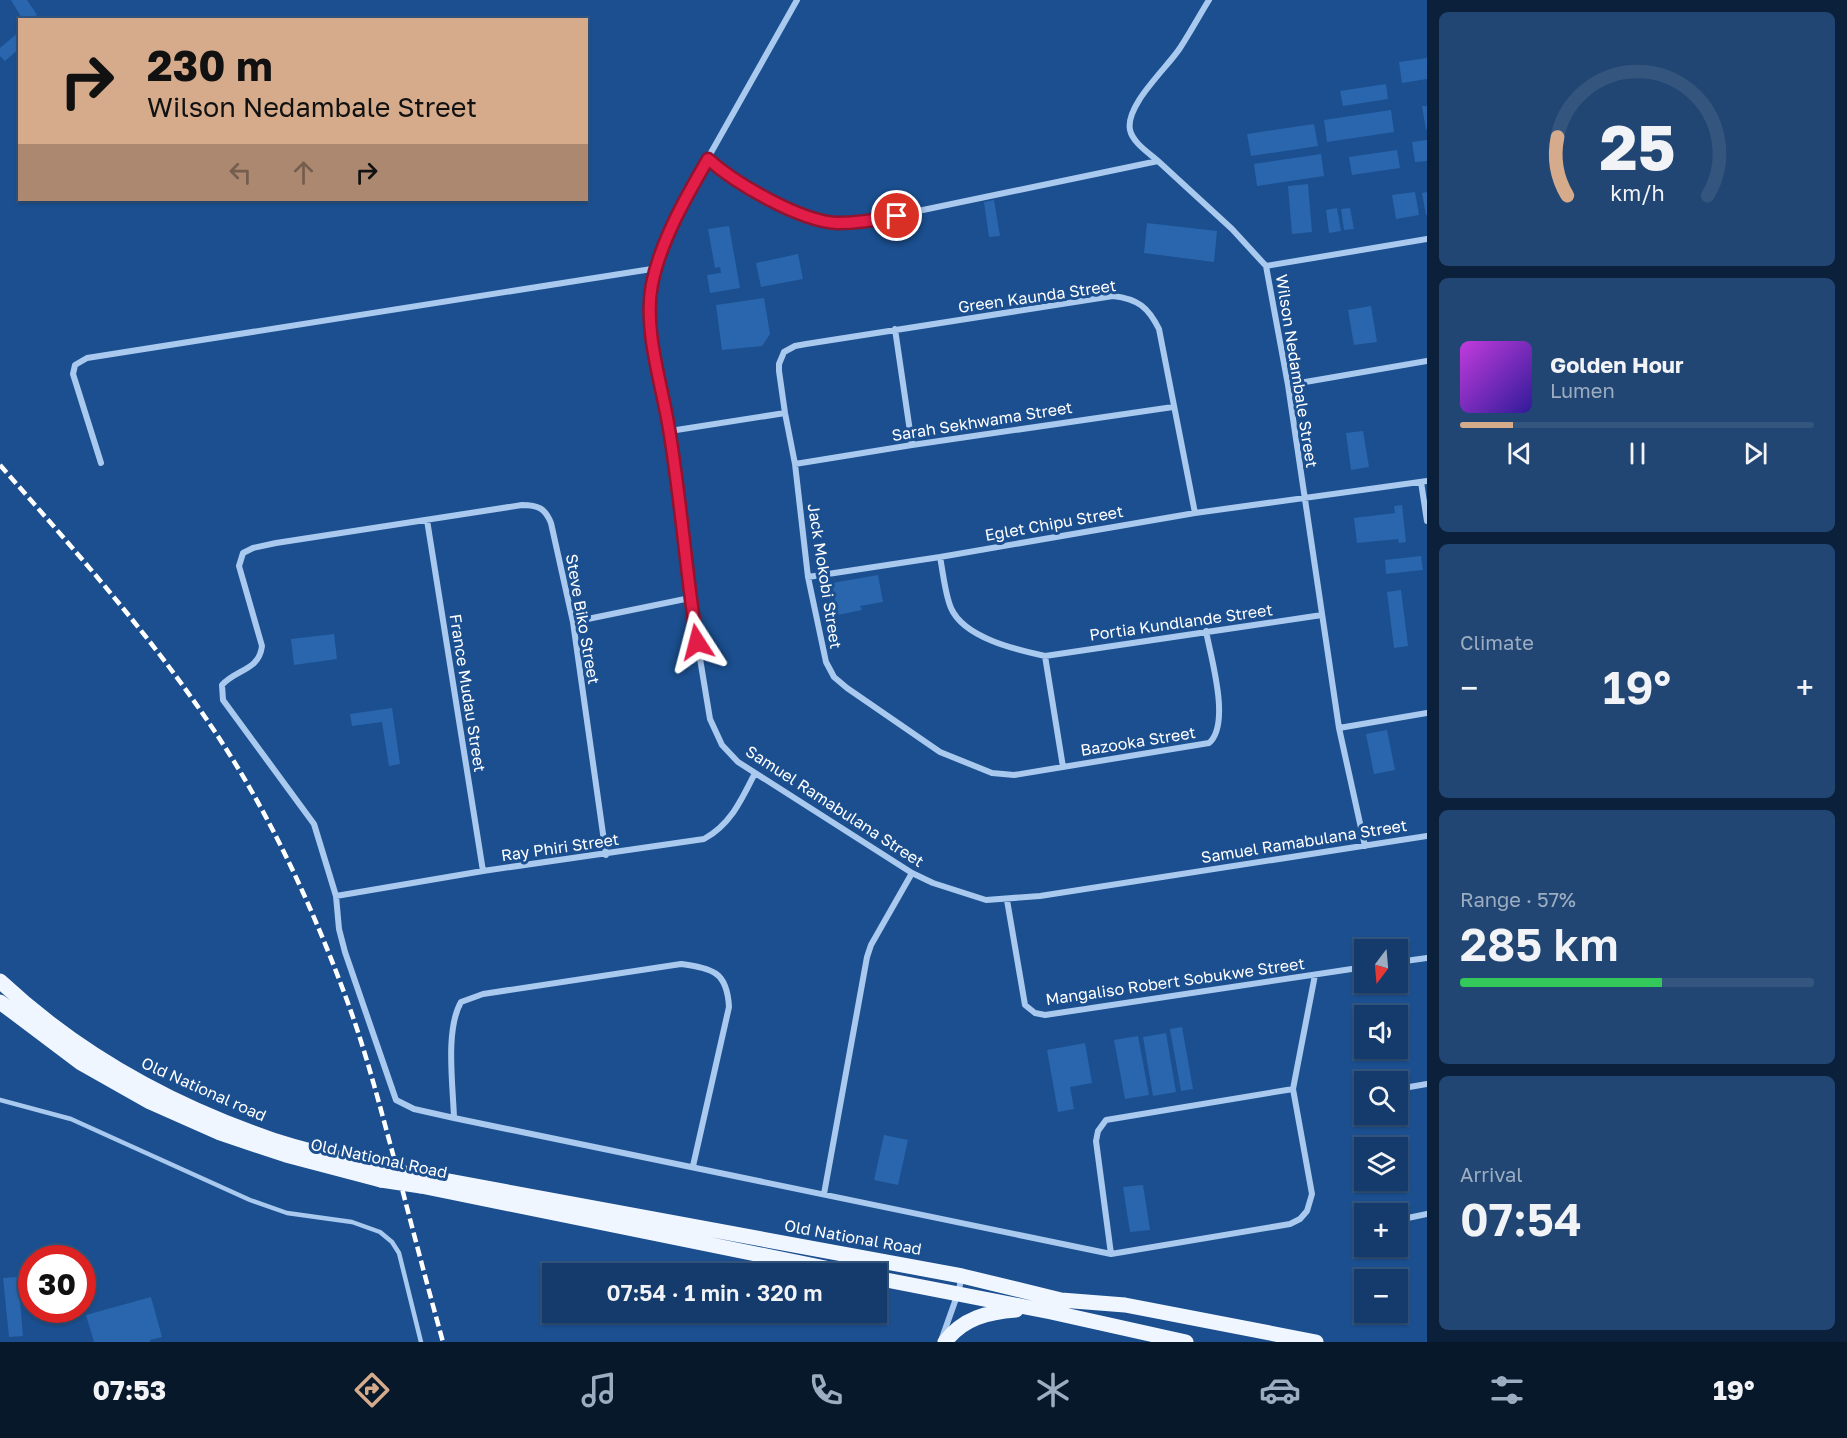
<!DOCTYPE html>
<html lang="en">
<head>
<meta charset="utf-8">
<style>
  :root { --surface:#143b6b; --page:#214673; --text:#f1f3f6; --muted:#9dadc1; --line:#33557e; --accent:#d6ab8b }
  body { margin:0; font-family:"Golos Text",sans-serif; background:var(--page); color:var(--text); height:100vh; display:flex; flex-direction:column; font-size:22px; white-space:nowrap }
  * { box-sizing:border-box; margin:0 }
  p { font-size:20px; color:var(--muted) }
  .icon { flex:none; width:33px; height:33px; fill:none; stroke:currentColor; stroke-width:2; stroke-linecap:round; stroke-linejoin:round }
  .map { position:relative; flex:1; overflow:hidden }
  .side { display:flex; flex-direction:column; gap:12px; padding:12px; background:#0b203b; width:420px }
  .side>* { flex:none }
  .banner { position:absolute; left:18px; top:18px; width:570px; height:183px; border-radius:0px; box-shadow:0 2px 4px #0004,0 0 0 2px var(--line); background:#d6ab8b; color:#111; overflow:hidden }
  .needle { width:39px; rotate:196deg }
  .controls { position:absolute; left:1354px; top:939px; display:grid; gap:12px }
  .controls a { display:grid; place-items:center; width:54px; height:54px; border-radius:0px; background:var(--surface); box-shadow:0 2px 4px #0004,0 0 0 2px var(--line); font-size:30px }
  .speed { position:absolute; left:18px; top:1245px; display:flex; gap:12px; font-size:30px; font-weight:700; text-align:center }
  .speed>* { display:grid; place-content:center; width:78px; height:78px; border-radius:50%; background:var(--surface); box-shadow:0 2px 4px #0004,0 0 0 2px var(--line); line-height:1 }
  .speed .limit { border:9px solid #d22; background:#fff; color:#111 }
  .pin { position:absolute; display:grid; place-items:center; width:51px; height:51px; color:#fff; margin:-26px; border:3px solid #fff; border-radius:50%; box-shadow:0 2px 6px #0007 }
  .me { position:absolute; width:66px; margin:-33px; rotate:351deg; stroke-linejoin:round; filter:drop-shadow(0 0 4px #0008) }
  .turn { display:flex; align-items:center; gap:21px; height:126px; padding:0 30px; font-size:27px }
  .turn .icon { width:78px; height:78px; stroke-width:2.5 }
  .turn b { display:block; font-size:42px; line-height:51px }
  .lanes { display:flex; align-items:center; height:57px; padding:0 30px; background:#0003; justify-content:center; gap:30px; direction:ltr }
  .lanes .off { opacity:.35 }
  .big { font-size:45px; font-weight:600; line-height:1.1 }
  .side .card { flex:1; display:flex; flex-direction:column; justify-content:center; gap:9px; min-width:0; padding:0 21px; border-radius:9px; background:var(--page) }
  .side .dial { align-items:center; gap:0 }
  .dial svg { height:156px; overflow:visible; fill:none; stroke:var(--line); stroke-width:7; stroke-linecap:round; text-anchor:middle }
  .dial text { fill:var(--text); stroke:none }
  .song { display:flex; align-items:center; gap:18px }
  .cover { width:72px; height:72px; border-radius:9px; background:linear-gradient(135deg,hsl(290 70% 55%),hsl(250 70% 35%)) }
  .played { height:6px; border-radius:3px; background:linear-gradient(90deg,var(--accent) 15%,var(--line) 15%) }
  .keys { display:flex; justify-content:space-around; direction:ltr }
  .heat { display:flex; justify-content:space-between; align-items:center; font-size:33px; direction:ltr }
  .charge { height:9px; border-radius:4px; background:linear-gradient(90deg,#34c759 57%,var(--line) 0) }
  .trip { position:absolute; left:542px; top:1263px; width:345px; height:60px; border-radius:0px; background:var(--surface); box-shadow:0 2px 4px #0004,0 0 0 2px var(--line); font-weight:600; line-height:60px; text-align:center }
  .tabs { display:flex; height:96px; justify-content:space-around; align-items:center; background:#08182b; color:var(--muted) }
  .tabs .icon { width:42px; height:42px }
  .tabs .current { color:var(--accent) }
  .tabs b { font-size:27px; color:var(--text) }
  main { display:flex; flex:1; min-height:0 }
  .map>svg:first-child { display:block }
  .building { fill:#2a66ad }
  .lines { fill:none; stroke-linecap:round; stroke-linejoin:round }
  .service { stroke:#a9c9ee; stroke-width:4.5 }
  .minor { stroke:#a9c9ee; stroke-width:6 }
  .primary { stroke:#f0f6ff; stroke-width:15 }
  .rail { stroke:#fff; stroke-width:4.5; stroke-dasharray:10 4.5; stroke-linecap:butt }
  .primary-bridge { stroke:#f0f6ff; stroke-width:15 }
  .route-casing { stroke:#92132f; stroke-width:15 }
  .route { stroke:#e11d48; stroke-width:10 }
  .labels { text-anchor:middle; dominant-baseline:central; stroke-width:6; stroke-linejoin:round; paint-order:stroke }
  .street-label { font-size:16px; fill:#fff; stroke:#1b4f8f }
</style>
</head>
<body>
<main>
<div class="map">
<svg width="1427" height="1342" viewBox="0 0 1427 1342">
  <rect width="100%" height="100%" fill="#1b4f8f"/>
  <path class="building" d="M11 0H27L37 15 30 20H23Z
    M20 31V48L5 61 0 56V48Z
    M1427 58V79L1402 83 1399 62Z
    M1386 84 1388 99 1343 106 1340 91Z
    M1422 106H1427V129L1426 130Z
    M1391 110 1394 132 1327 142 1324 120Z
    M1314 124 1318 146 1251 156 1247 134Z
    M1427 140V161L1415 162 1412 142Z
    M1397 150 1400 168 1352 175 1349 157Z
    M1321 154 1324 176 1257 186 1254 164Z
    M1308 184 1312 232 1292 234 1288 186Z
    M1415 192 1419 215 1396 219 1392 195Z
    M1427 192V215H1426L1422 193Z
    M994 200 1000 236 989 237 984 202Z
    M1337 208 1341 231 1329 233 1326 210Z
    M1350 208 1354 229 1344 230 1341 209Z
    M1147 223 1217 231 1214 262 1144 253Z
    M729 226 740 288 710 293 707 275 721 273 720 267 715 268 708 229Z
    M798 254 803 279 761 287 756 263Z
    M764 298 770 334 762 346 722 350 716 305Z
    M1371 306 1377 342 1354 345 1348 310Z
    M1363 431 1369 467 1351 470 1346 433Z
    M1402 505 1406 542 1399 543 1398 539 1357 543 1354 518 1395 513 1394 506Z
    M1421 556 1423 570 1386 574 1385 560Z
    M878 575 883 602 860 606 862 610 838 615 832 583Z
    M1401 590 1408 646 1394 648 1387 592Z
    M334 634 337 659 294 665 291 639Z
    M392 708 400 764 389 766 382 722 352 726 350 714Z
    M1387 730 1395 770 1374 774 1366 734Z
    M1182 1027 1193 1089 1181 1091 1170 1029Z
    M1166 1033 1176 1092 1153 1096 1143 1037Z
    M1138 1036 1149 1095 1125 1099 1114 1040Z
    M1085 1043 1092 1083 1070 1087 1074 1109 1058 1112 1047 1050Z
    M884 1135 908 1140 898 1185 874 1180Z
    M1143 1185 1150 1230 1130 1232 1123 1187Z
    M18 1277 23 1336 9 1337 3 1278Z
    M151 1297 162 1337 150 1340V1342H94L86 1315Z"/>
  <g class="lines">
    <path class="service" d="M0 1100 71 1119 250 1200 287 1213 352 1222 380 1232 392 1242 399 1253 421 1342"/>
    <path class="minor" d="M797 0 682 204 652 283 650 303 651 329 670 431 690 598 710 719 722 745 738 762 912 873 933 883 986 900 1040 896 1427 836
      M708 160C740 188 791 215 833 222 846 224 862 221 875 220L1158 161 1232 229 1266 266 1288 385 1339 728 1365 846
      M1158 161C1149 153 1133 143 1130 130 1125 105 1167 68 1180 48 1190 33 1199 16 1209 0
      M1266 266 1427 239
      M895 329 912 445
      M1288 385 1427 361
      M670 431 785 413
      M101 463 73 374 75 365 87 358 658 268
      M795 464 912 445 1173 407
      M1421 482 1427 521
      M1195 513 1159 329C1148 307 1138 299 1113 296L806 344 795 346 784 352 779 364V371L785 413 795 464 808 577 826 662 834 677 847 688 940 752 992 773 1014 775 1209 743C1231 724 1211 658 1206 631
      M427 520 483 871
      M940 557C943 572 945 594 951 608 964 638 1017 650 1045 656L1322 615
      M808 577 940 557 1195 513 1427 481
      M573 622 690 598
      M1045 656 1063 767
      M1339 728 1427 713
      M606 855 573 622 551 523C545 508 538 505 522 505L276 543 253 548 243 553 239 566 262 646C259 671 236 669 222 685L223 700 314 824 336 896 339 929 345 952 396 1100 414 1109 454 1118 1111 1254 1290 1224 1300 1219 1307 1211 1312 1194 1293 1089 1315 975
      M336 896 483 871 704 839C731 824 742 799 755 773
      M1007 900 1025 1005 1035 1013 1045 1015 1365 967
      M1398 962 1427 958
      M1398 1089 1427 1084
      M454 1118C453 1085 445 1030 461 1002L483 994 681 964C713 969 727 971 729 1007L693 1166
      M824 1194 867 957 871 945 912 873
      M1403 1219 1427 1214
      M1111 1254 1096 1141 1098 1131 1106 1120 1293 1089
      M942 1338 958 1293 962 1276"/>
    <path class="primary" d="M0 981C78 1054 173 1106 273 1140 309 1152 347 1159 383 1169
      M0 1002 81 1063 150 1102 220 1133 286 1155 381 1180
      M410 1174 962 1276 1061 1300 1125 1305 1316 1342
      M421 1186 855 1274
      M876 1278 1051 1312 1186 1342
      M945 1342C963 1318 988 1312 1016 1310"/>
    <path class="rail" d="M0 465C85 562 171 658 238 768 281 839 316 917 345 995 365 1048 379 1103 394 1158 410 1219 426 1281 443 1342"/>
    <path class="primary-bridge" d="M383 1169 410 1174
      M381 1180 421 1186"/>
  </g>
  <g class="lines">
    <defs>
      <path id="route" d="M697 642C686 572 681 500 669 429 662 384 643 330 652 284 661 240 686 197 708 159 736 184 800 221 837 223 857 223 877 220 897 216"/>
    </defs>
    <use href="#route" class="route-casing"/>
    <use href="#route" class="route"/>
  </g>
  <g class="labels">
    <g class="street-label">
      <text transform="translate(1037 296) rotate(-8)">Green Kaunda Street</text>
      <text transform="translate(1297 371) rotate(81)">Wilson Nedambale Street</text>
      <text transform="translate(982 421) rotate(-9)">Sarah Sekhwama Street</text>
      <text transform="translate(1054 523) rotate(-10)">Eglet Chipu Street</text>
      <text transform="translate(825 576) rotate(81)">Jack Mokobi Street</text>
      <text transform="translate(583 619) rotate(80)">Steve Biko Street</text>
      <text transform="translate(1181 622) rotate(-8)">Portia Kundlande Street</text>
      <text transform="translate(468 693) rotate(81)">France Mudau Street</text>
      <text transform="translate(1138 741) rotate(-9)">Bazooka Street</text>
      <text transform="translate(835 806) rotate(33)">Samuel Ramabulana Street</text>
      <text transform="translate(1304 841) rotate(-9)">Samuel Ramabulana Street</text>
      <text transform="translate(560 847) rotate(-8)">Ray Phiri Street</text>
      <text transform="translate(1175 981) rotate(-8)">Mangaliso Robert Sobukwe Street</text>
      <text transform="translate(204 1089) rotate(24)">Old National road</text>
      <text transform="translate(379 1158) rotate(12)">Old National Road</text>
      <text transform="translate(853 1237) rotate(10)">Old National Road</text>
    </g>
  </g>
</svg>
<div class="controls">
<a><svg class="needle" viewBox="-14 -14 28 28"><path d="M0-13l5 13h-10z" fill="#e53935"/><path d="M0 13l5-13h-10z" fill="#9dadc1"/></svg></a>
<a><svg class="icon" aria-label="sound" viewBox="0 0 24 24"><path d="M4 9h4l5-4v14l-5-4H4zM17 9q2 3 0 6"/></svg></a>
<a><svg class="icon" aria-label="search" viewBox="0 0 24 24"><circle cx="10" cy="10" r="6"/><path d="M15 15l6 6"/></svg></a>
<a><svg class="icon" aria-label="layers" viewBox="0 0 24 24"><path d="M12 4l9 5-9 5-9-5zM3 14l9 5 9-5"/></svg></a>
<a>+</a>
<a>−</a>
</div>
<div class="speed"><div class="limit">30</div></div>
<div class="pin" style="left:897px;top:216px;background:#d93025"><svg class="icon" aria-label="arrive" viewBox="0 0 24 24"><path d="M6 21V4h12l-3 4 3 4H6"/></svg></div>
<svg class="me" style="left:697px;top:642px" viewBox="-20 -20 40 40"><path d="M0-17L14 15 0 8-14 15z" fill="#e11d48" stroke="#fff" stroke-width="4"/></svg>
<div class="trip">07:54 · 1 min · 320 m</div>
<div class="banner">
<div class="turn"><svg class="icon" aria-label="right" viewBox="0 0 24 24"><path d="M7 20v-9h11M14 6l5 5-5 5"/></svg><div><b>230 m</b>Wilson Nedambale Street</div></div>
<div class="lanes"><svg class="icon off" aria-label="left" viewBox="0 0 24 24"><path d="M17 20v-9H6M10 6l-5 5 5 5"/></svg><svg class="icon off" aria-label="ahead" viewBox="0 0 24 24"><path d="M12 20V5M6 11l6-6 6 6"/></svg><svg class="icon" aria-label="right" viewBox="0 0 24 24"><path d="M7 20v-9h11M14 6l5 5-5 5"/></svg></div>
</div>
</div>
<section class="side">
<div class="card dial"><svg viewBox="0 0 100 80">
<path d="M14 69A42 42 0 1 1 86 69"/>
<path d="M14 69A42 42 0 0 1 9 39" stroke="#d6ab8b"/>
<text x="50" y="56" font-size="32" font-weight="700">25</text>
<text x="50" y="72" font-size="11">km/h</text>
</svg></div>
<div class="card">
<div class="song"><i class="cover"></i><div><b>Golden Hour</b><p>Lumen</p></div></div>
<div class="played"></div>
<div class="keys"><svg class="icon" aria-label="previous" viewBox="0 0 24 24"><path d="M18 5L8 12l10 7zM5 5v14"/></svg><svg class="icon" aria-label="pause" viewBox="0 0 24 24"><path d="M8 5v14M16 5v14"/></svg><svg class="icon" aria-label="next" viewBox="0 0 24 24"><path d="M6 5l10 7-10 7zM19 5v14"/></svg></div>
</div>
<div class="card"><p>Climate</p>
<div class="heat"><a>−</a><b class="big">19°</b><a>+</a></div>
</div>
<div class="card"><p>Range · 57%</p><b class="big">285 km</b><div class="charge"></div></div>
<div class="card"><p>Arrival</p><b class="big">07:54</b></div>
</section>
</main>
<nav class="tabs">
<b>07:53</b>
<svg class="icon current" aria-label="directions" viewBox="0 0 24 24"><path d="M12 3l9 9-9 9-9-9zM9 14v-3h6M13 9l2 2-2 2"/></svg>
<svg class="icon" aria-label="music" viewBox="0 0 24 24"><path d="M9 18V5l10-2v13"/><circle cx="6" cy="18" r="3"/><circle cx="16" cy="16" r="3"/></svg>
<svg class="icon" aria-label="phone" viewBox="0 0 24 24"><path d="M5 4h4l2 5-3 2q2 4 5 5l2-3 5 2v4C11 20 4 13 5 4z"/></svg>
<svg class="icon" aria-label="climate" viewBox="0 0 24 24"><path d="M12 3v18M4 7l16 10M4 17L20 7"/></svg>
<svg class="icon" aria-label="car" viewBox="0 0 24 24"><path d="M5 17H2v-5l4-1 3-4h7l3 4 3 1v5h-3M9 17h6M6 11h13"/><circle cx="7" cy="17" r="2"/><circle cx="17" cy="17" r="2"/></svg>
<svg class="icon" aria-label="filters" viewBox="0 0 24 24"><path d="M4 7h16M4 17h16"/><circle cx="9" cy="7" r="2"/><circle cx="15" cy="17" r="2"/></svg>
<b>19°</b>
</nav>
</body>
</html>
